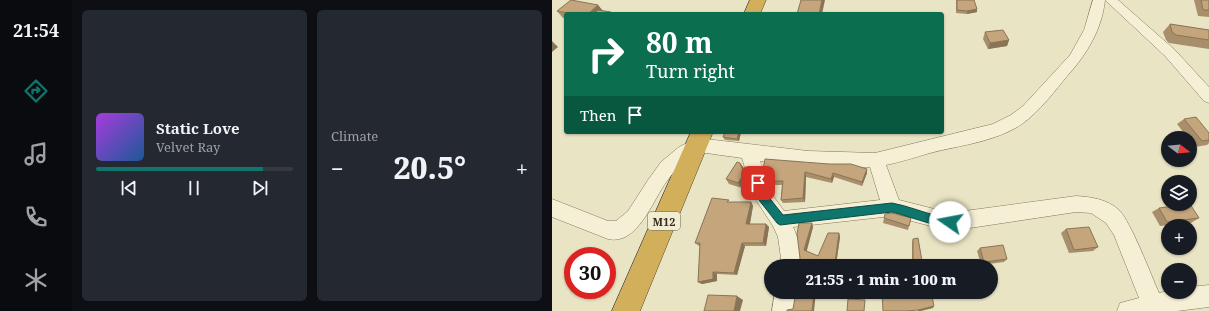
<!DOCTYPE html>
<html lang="en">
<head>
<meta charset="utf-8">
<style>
  :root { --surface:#171b24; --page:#242831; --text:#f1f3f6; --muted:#9ea1a6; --line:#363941; --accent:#0f766e }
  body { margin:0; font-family:"Noto Serif",serif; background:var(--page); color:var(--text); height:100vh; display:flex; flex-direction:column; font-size:15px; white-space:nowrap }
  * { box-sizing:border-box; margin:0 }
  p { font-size:13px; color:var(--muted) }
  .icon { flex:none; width:22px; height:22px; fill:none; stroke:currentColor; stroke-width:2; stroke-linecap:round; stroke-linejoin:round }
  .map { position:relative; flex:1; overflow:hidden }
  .details { display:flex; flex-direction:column; gap:10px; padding:10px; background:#0d0f14; width:480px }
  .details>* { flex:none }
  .hud { position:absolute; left:12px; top:12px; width:380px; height:122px; border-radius:4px; box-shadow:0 1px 3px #0004; background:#0b6e4f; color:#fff; overflow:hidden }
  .needle { width:26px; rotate:106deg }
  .controls { position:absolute; left:609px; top:131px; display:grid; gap:8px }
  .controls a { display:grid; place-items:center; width:36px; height:36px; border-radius:50%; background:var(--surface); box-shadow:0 1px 3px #0004; font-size:20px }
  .speed { position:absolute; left:12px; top:247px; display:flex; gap:8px; font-size:20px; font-weight:700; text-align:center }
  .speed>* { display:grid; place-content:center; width:52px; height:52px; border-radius:50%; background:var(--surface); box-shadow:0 1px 3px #0004; line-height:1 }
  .speed .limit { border:6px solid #d22; background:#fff; color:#111 }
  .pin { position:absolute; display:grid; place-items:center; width:34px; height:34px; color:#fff; margin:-17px; border-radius:8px; box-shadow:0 2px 6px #0006 }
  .me { position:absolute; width:44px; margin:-22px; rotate:282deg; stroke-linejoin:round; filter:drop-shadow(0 0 3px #0008) }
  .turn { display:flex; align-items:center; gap:14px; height:84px; padding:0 16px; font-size:18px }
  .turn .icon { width:52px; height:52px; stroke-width:2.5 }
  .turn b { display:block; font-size:28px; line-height:34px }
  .then { display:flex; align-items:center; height:38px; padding:0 16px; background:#0003; gap:8px; font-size:15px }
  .big { font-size:30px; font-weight:800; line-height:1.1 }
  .details .card { flex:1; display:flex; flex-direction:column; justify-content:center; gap:6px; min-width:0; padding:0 14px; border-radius:6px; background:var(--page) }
  .song { display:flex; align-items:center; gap:12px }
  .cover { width:48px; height:48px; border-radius:6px; background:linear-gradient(135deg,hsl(280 70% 55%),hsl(210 70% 35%)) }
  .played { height:4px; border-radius:2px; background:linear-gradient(90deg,var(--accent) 85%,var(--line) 85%) }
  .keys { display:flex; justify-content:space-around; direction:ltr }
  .heat { display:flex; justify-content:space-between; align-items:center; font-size:22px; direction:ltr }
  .details .tiles { flex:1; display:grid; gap:10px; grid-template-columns:repeat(2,1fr) }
  .trip { position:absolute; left:212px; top:259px; width:234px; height:40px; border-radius:20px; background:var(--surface); box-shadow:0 1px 3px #0004; font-weight:800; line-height:40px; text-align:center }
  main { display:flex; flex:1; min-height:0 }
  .dock { display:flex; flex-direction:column; width:72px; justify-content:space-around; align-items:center; background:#090b0e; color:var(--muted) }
  .dock .icon { width:28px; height:28px }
  .dock .selected { color:var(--accent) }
  .dock b { font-size:18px; color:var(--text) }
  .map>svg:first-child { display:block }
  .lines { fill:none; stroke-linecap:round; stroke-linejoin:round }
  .minor-casing { stroke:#81765c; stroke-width:1 }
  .highway-casing { stroke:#4f432f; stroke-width:1 }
  .minor { fill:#f5f0d5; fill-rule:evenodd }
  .highway { fill:#d1af5b; fill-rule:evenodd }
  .wall { fill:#a98e6b }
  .shaded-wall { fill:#897457 }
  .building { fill:#c4a57c; stroke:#897457 }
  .route { fill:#0f766e; stroke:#0a4d48 }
  .labels { text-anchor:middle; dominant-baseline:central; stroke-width:4; stroke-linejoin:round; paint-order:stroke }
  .shield { fill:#f1edd2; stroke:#6c6554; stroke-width:1 }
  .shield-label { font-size:11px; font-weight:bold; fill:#332b1e }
</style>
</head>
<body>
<main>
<nav class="dock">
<b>21:54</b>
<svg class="icon selected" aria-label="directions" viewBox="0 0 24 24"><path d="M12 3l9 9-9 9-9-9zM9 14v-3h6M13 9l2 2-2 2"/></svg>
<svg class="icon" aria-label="music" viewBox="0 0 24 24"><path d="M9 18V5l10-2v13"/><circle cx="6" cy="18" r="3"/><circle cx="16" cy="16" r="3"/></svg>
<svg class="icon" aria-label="phone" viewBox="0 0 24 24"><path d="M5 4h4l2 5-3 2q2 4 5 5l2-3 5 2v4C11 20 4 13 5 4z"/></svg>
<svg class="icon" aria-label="climate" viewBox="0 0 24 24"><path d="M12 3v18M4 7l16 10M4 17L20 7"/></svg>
</nav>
<section class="details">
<div class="tiles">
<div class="card">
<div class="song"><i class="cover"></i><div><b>Static Love</b><p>Velvet Ray</p></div></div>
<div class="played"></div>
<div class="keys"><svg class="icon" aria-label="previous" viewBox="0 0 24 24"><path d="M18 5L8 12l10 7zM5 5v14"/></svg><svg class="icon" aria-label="pause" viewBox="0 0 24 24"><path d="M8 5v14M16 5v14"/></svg><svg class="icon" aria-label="next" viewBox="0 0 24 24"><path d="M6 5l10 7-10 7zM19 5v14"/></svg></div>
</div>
<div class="card"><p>Climate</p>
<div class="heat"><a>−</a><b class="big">20.5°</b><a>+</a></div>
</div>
</div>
</section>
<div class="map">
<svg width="657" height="311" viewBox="0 0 657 311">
  <rect width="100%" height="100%" fill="#e9e4c3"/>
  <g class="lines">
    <defs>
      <path id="minor" d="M541 0H566L623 50 657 87V103L652 101 613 56 553 0C550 29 535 54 516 75 502 92 488 111 470 124 443 142 409 145 378 153 364 157 349 162 334 165L347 200 398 213 524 196C539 197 555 199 567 210 579 222 599 275 607 293L616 291 638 292V287L657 285V307L625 311H565L568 303 587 298 562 235 554 223 539 213 524 212 398 231 340 216 241 227C247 239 250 253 248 266H228L229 258 226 237 221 226 202 197 190 158 147 152C134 160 123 169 115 181 101 199 86 246 56 239L0 217V199L56 221H64L76 211 96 180 109 162 127 147 145 138 256 151 323 153 441 124 459 115 471 106 518 55 532 30ZM208 161 278 167H318L328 200 232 211 219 193Z
        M223 292H245L242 311H220Z"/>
      <path id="highway" d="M198 0H214L208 14H192Z
        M139 132H161L88 311H60Z"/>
    </defs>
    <use href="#minor" class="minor-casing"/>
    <use href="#highway" class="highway-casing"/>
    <use href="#minor" class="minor"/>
    <use href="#highway" class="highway"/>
  </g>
  <path class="wall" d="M404 0H422L425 12 415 14 404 13Z
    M642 0H657V17L646 16Z
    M46 5 50 10 61 14H14V18H11L5 11Z
    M618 24 657 30V49L617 43 614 40 611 32Z
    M433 32 457 40 455 46 436 49 431 39Z
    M632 119 657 133V143L655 145 643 147 638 140V138H636L625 124Z
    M173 132H189L187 141 173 140 171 137Z
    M277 164 315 173 310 186 282 177 280 183 254 177 253 202 231 203 229 200 230 185H218L216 181Z
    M192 168 195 179 190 188 177 184 174 179Z
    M179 202H199L201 206 198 224H214L217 227 214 246H193L185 275 165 274V281L150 284 146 282 148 246H147L143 243Z
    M607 208 647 218 639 223 608 226 600 212Z
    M332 218H359L356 230 331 223Z
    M260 223 261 227 254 251 266 256 287 233 288 237 284 265 270 264V266H245L247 263 248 258Z
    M514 229 546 247 541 251 517 253 509 233Z
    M361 239 370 261 373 266H360V242Z
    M428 248 455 259 452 262 429 265 425 251Z"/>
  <path class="shaded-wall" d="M270 0H273L270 14H267Z
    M46 5 51 11 48 14H36Z
    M425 9V12L415 14V11Z
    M457 40 455 46 436 49 438 43Z
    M0 41 6 47 0 52Z
    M187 132H189L187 141 185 139Z
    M188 163 192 168 195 179 190 188 186 183Z
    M315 169V173L310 186V182Z
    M253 172 254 177 253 202 251 198Z
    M281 173 282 177 280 183 279 179Z
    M199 202 201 206 197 228 194 224Z
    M260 223 261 227 254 254 252 250Z
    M214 224 217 227 214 246 211 243Z
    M287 233 288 237 284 265 283 262Z
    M190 243 193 246 185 275 182 273Z
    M161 272 165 274V281L150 284 146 282Z
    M262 292H264L262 311H260Z
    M185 296 191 300 188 311H182Z
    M382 306 381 308 369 311H366V310Z"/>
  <path class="building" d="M19 0 46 5 36 14H21L5 11Z
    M249 0H270L267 14H245Z
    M405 0H422L425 9 415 11 405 10Z
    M649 0H657V10H651Z
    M46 10 59 12 57 14H42Z
    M96 13 109 14H95Z
    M618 24 657 30V40L624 35 620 32Z
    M451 30 457 40 438 43 433 32Z
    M644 117 657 133V140L650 141 632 119Z
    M173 132H187L185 139 171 137Z
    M213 159 277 164H299L315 169 310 182 281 173 279 179 253 172 251 198 229 200 231 181H216L211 169Z
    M185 162 188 163 192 174 186 183 174 179Z
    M160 198 177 200 175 202H199L194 224H214L211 243H190L182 273 161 272V279L146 282 148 243H143Z
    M638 204 647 218 615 222 607 208Z
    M340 213 359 218 357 226 332 218 333 214Z
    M247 223H260L252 250 266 256 276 233H287L283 262 269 261 268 266H245V264L247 263 248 258 245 234Z
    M537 227 546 247 522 250 514 229Z
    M366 238 370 261H373V266H361V239Z
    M451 245 455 259 432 262 428 248Z
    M244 292H262L260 311H235V310L241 309Z
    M330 292H379L382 306 366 310 354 311H331Z
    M156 295 185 296 182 311H152Z
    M296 299 313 300 312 311H295Z"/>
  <path class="route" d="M206 179 210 180 215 195 231 215 340 203C356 206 370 212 386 216 391 217 396 217 401 219L403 222 401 226C391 230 354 215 340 212L228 225 225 223 207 200 202 183 203 180Z"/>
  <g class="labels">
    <rect class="shield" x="96" y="212" width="32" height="18" rx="3"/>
    <g class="shield-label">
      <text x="112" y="221">M12</text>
    </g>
  </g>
</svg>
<div class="controls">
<a><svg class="needle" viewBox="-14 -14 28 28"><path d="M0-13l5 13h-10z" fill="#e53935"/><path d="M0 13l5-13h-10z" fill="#9ea1a6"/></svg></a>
<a><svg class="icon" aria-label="layers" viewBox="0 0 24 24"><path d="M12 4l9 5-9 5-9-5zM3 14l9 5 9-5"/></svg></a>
<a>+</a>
<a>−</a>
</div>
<div class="speed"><div class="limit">30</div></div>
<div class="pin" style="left:206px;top:183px;background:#d93025"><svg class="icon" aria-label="arrive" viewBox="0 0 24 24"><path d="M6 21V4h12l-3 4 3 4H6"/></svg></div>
<svg class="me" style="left:398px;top:222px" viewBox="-20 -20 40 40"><circle r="19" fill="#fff"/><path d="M0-13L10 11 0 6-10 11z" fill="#0f766e"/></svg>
<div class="trip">21:55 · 1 min · 100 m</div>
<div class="hud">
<div class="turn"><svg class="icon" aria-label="right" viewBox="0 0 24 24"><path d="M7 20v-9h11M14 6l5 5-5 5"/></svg><div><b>80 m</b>Turn right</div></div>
<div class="then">Then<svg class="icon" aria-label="arrive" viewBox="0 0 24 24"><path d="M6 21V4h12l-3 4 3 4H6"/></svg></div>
</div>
</div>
</main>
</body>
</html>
